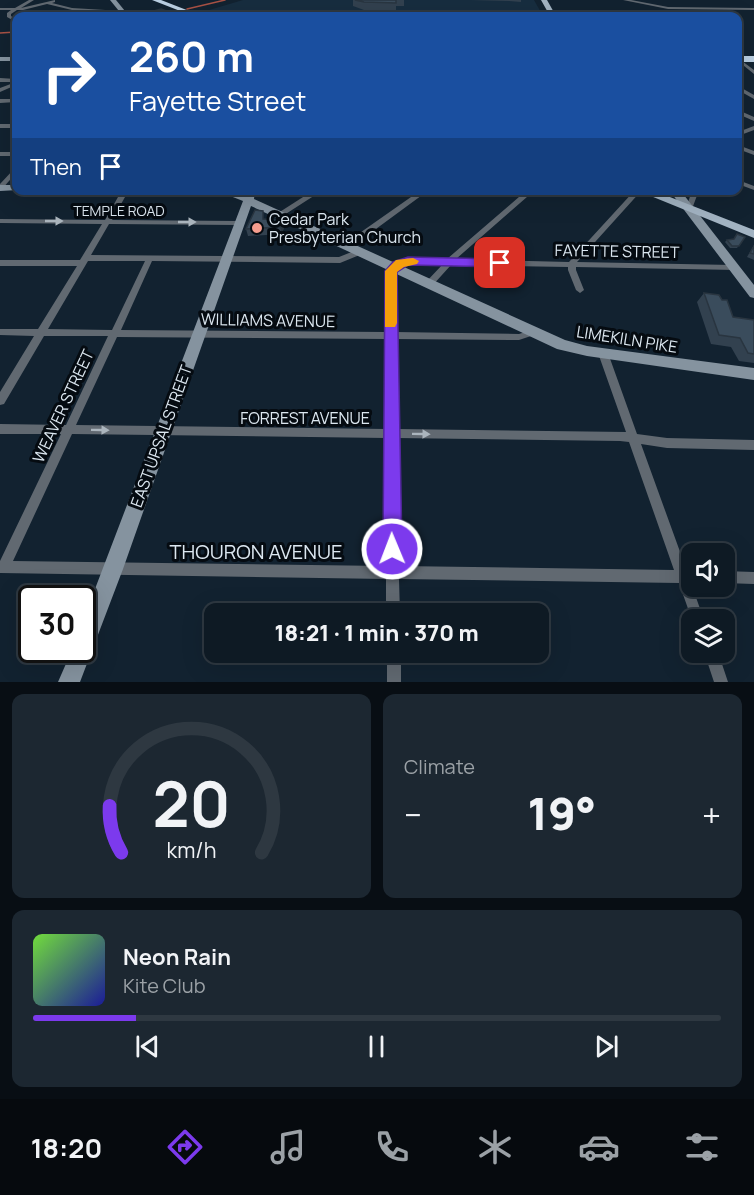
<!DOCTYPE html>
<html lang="en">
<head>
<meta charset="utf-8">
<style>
  :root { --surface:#0e1a24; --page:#1c2731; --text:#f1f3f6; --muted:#9ba1a6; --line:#2e3841; --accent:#7c3aed }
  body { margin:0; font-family:Manrope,sans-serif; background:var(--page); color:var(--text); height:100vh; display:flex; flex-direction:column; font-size:22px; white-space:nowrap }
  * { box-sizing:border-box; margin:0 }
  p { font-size:20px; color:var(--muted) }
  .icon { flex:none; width:33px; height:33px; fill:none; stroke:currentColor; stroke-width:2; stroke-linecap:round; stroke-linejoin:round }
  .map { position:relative; height:682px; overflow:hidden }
  .side { display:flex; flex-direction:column; gap:12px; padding:12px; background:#080e14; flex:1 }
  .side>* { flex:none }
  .guide { position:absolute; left:12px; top:12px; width:730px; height:183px; border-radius:12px; box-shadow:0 6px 24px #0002,0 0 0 2px var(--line); background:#1a4fa0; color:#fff; overflow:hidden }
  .controls { position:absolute; left:681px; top:543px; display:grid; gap:12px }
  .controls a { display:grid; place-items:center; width:54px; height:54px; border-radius:12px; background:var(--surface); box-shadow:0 6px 24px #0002,0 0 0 2px var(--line); font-size:30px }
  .speed { position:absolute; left:18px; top:585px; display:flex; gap:12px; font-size:30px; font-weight:700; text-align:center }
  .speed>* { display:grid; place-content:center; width:78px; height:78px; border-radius:50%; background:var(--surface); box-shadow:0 6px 24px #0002,0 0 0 2px var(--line); line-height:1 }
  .speed .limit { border:3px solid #111; border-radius:9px; background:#fff; color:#111 }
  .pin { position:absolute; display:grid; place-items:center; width:51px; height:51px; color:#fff; margin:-26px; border-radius:12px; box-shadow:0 3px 9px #0006 }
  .me { position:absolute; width:66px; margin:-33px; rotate:359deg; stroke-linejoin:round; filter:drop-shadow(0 0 4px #0008) }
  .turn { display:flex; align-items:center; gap:21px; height:126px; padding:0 18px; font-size:27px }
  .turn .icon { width:78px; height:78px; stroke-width:2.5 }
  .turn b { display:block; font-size:42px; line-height:51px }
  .then { display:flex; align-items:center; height:57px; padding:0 18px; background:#0003; gap:12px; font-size:22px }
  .big { font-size:45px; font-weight:800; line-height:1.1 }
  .side .card { flex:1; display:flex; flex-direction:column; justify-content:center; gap:9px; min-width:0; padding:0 21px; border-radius:12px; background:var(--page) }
  .side .dial { align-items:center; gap:0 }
  .dial svg { height:156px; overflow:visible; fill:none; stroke:var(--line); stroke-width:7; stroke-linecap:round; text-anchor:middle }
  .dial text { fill:var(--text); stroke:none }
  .song { display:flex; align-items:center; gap:18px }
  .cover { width:72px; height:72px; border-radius:9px; background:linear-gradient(135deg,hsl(100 70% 55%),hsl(240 70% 35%)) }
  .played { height:6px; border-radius:3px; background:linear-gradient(90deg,var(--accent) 15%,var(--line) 15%) }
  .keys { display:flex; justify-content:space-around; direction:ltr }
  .heat { display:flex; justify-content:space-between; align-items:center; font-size:33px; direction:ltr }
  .side .tiles { flex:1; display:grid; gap:12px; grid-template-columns:1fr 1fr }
  .card:last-child { grid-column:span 2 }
  .trip { position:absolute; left:204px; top:603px; width:345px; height:60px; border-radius:12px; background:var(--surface); box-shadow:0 6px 24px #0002,0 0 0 2px var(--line); font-weight:800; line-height:60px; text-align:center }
  .tab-bar { display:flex; height:96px; justify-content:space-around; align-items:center; background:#060a0e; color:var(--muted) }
  .tab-bar .icon { width:42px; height:42px }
  .tab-bar .active { color:var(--accent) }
  .tab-bar b { font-size:27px; color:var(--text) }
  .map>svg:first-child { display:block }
  .built { fill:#172d3f }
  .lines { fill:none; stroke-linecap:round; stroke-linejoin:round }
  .stream { stroke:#a95245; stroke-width:1.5 }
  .street { fill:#616971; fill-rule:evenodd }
  .secondary { fill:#85939f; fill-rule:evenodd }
  .primary { fill:#a2b3c2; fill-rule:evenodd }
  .highway { fill:#bbd0e3; fill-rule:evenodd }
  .wall { fill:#32414f }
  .shaded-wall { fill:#293540 }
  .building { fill:#3a4c5c; stroke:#293540; stroke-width:1.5 }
  .oneway { fill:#abb5bd }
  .route { fill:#7c3aed; stroke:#51269a; stroke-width:1.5 }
  .slow { fill:#f59e0b }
  .poi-dot { fill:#f59d8e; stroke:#050b11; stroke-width:2 }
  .labels { text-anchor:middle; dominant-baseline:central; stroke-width:6; stroke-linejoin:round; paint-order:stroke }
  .far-street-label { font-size:14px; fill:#dce7f0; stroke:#050b11 }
  .poi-label { font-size:16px; fill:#dce7f0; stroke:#050b11; text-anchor:start }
  .street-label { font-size:16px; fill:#dce7f0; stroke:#050b11 }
  .near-street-label { font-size:20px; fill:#dce7f0; stroke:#050b11 }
</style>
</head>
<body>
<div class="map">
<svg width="754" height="682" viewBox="0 0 754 682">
  <rect width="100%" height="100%" fill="#122230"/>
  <path class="built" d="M243 0H534L543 16H207L199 13Z"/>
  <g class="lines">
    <path class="stream" d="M187 9 225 0
      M0 33 16 32"/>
    <path class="street" d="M29 0H34L21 8 55 0V2L52 3 72 8 122 11 120 12 72 10 47 4 23 10H17L11 14V16L16 20V22L7 17V13L11 10H0V8H15Z
      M623 0H631L668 7 754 8V10L668 9Z
      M66 11 65 13 47 16H41Z
      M738 58 754 70V74L738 61Z
      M0 78 16 79V85L0 92V88L16 82H0Z
      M738 86 754 95V99L738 90Z
      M0 99H16V102L0 103Z
      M738 110 754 117V121L738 114Z
      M0 124H16V128H0Z
      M754 126V130L738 136V132Z
      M738 145 754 151V155L738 149Z
      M0 152H16V156H0Z
      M16 168V173L2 189 0 190V184L14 169Z
      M738 180 754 186V190L738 184Z
      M122 190H129L112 220 238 221 242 223 238 225 109 224 91 255 339 257 359 249 363 252 362 254 340 263 152 261 121 330 386 332V276L390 266 408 258 447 259 527 190H535L456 259 569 262 635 190H642L577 262 733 265 737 268 736 270 576 267V270L584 290 580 293 576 290 568 270V267L451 265 432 286 429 287 425 284 426 282 443 264H409L396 270 394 276 395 332 519 334 534 329 538 332 537 334 519 340 395 339 397 429 626 432 598 353 600 350H606L608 353 637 434 667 438 754 440V450L667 448 641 444 687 571H692V586L704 620H692L679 583 399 579 400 614H386V579L0 573V561L61 434H0V424L66 425 108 336H44L4 404 0 405V392L34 336 0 335V329H38L77 266H0V260H80L102 224 0 223V219L105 220ZM88 261H145L112 330 48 329ZM117 337 386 339V429L76 425ZM72 434 386 438V566L13 561ZM397 438 620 441 629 442 674 570 399 566Z
      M314 190H323L281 217H277L275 215Z
      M421 190H429L350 248H344V244Z
      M692 190H699L692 209 689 211 686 209Z
      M724 571 754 572V584L724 583Z
      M387 652H401V682H387Z
      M704 652H718L728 682H714Z"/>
    <path class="secondary" d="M110 0H116L129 16H123Z
      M0 57H16V61H0Z
      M0 185H16L18 190 0 191Z
      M215 190 240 192 239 190H255L254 199 565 340 587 346 754 368V380L587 356 557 349 251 206 123 569 80 682H58L72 650H82V623L243 201Z
      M669 190H680L754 285V298L750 297Z"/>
    <path class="primary" d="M541 0H547L556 16H550Z
      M636 190H652L754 230V238Z"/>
    <path class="highway" d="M152 0H161L202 16H193Z
      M738 56H754V62H738Z"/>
  </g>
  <path class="wall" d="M353 0H404V6H396V10H364L353 6Z
    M470 0H521V2L509 1Z
    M265 218 264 219 282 220 284 227 282 234 248 236 246 229Z
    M745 237 737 248H730L725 242 727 240Z
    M754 245V260L747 257Z
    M704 293 722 300 733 317 754 320V363L739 361 731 347 711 344 697 302Z"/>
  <path class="shaded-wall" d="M282 220 284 227 282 234 280 227Z"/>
  <path class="building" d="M355 0H396V3L364 2Z
    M161 9 180 16H141L138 15Z
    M255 210 263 211V219L282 220 280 227 246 229Z
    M737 234 745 237 739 246H732L727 240 734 239Z
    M754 246V254L750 253Z
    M704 293 719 295 722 300H727L733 317 754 320V354L748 353 740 338 719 335Z"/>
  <defs><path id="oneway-solid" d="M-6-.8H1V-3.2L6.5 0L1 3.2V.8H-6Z" transform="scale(1.5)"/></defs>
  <g class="oneway">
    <use href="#oneway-solid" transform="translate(54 221)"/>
    <use href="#oneway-solid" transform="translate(187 222)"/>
    <use href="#oneway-solid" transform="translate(100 430) rotate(1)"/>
    <use href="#oneway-solid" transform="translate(421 434) rotate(1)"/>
  </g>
  <path class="route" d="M408 257 500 259 506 263 500 267 408 265 397 272 402 549 399 556 392 558 386 556 383 549 385 271 393 262Z"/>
  <path class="slow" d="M413 258 419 261 417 264 404 267 397 272V323L395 327H385V271L396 260Z"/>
  <circle class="poi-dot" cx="257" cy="228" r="6"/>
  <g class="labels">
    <g class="far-street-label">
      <text x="119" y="210">TEMPLE ROAD</text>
    </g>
    <g class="poi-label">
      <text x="269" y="219">Cedar Park<tspan x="269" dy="18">Presbyterian Church</tspan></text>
    </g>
    <g class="street-label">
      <text transform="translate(617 251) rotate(1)">FAYETTE STREET</text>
      <text transform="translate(268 320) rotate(1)">WILLIAMS AVENUE</text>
      <text transform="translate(627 339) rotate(9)">LIMEKILN PIKE</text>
      <text transform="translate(63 406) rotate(-65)">WEAVER STREET</text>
      <text x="305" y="418">FORREST AVENUE</text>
      <text transform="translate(161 436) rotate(-70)">EAST UPSAL STREET</text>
    </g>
    <g class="near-street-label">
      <text x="256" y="551">THOURON AVENUE</text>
    </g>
  </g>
</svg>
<div class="controls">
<a><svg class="icon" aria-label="sound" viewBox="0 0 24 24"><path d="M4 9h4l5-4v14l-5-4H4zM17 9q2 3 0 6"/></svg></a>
<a><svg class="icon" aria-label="layers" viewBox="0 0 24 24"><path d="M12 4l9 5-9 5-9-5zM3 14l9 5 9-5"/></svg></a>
</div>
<div class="speed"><div class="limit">30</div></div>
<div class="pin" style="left:500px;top:263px;background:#d93025"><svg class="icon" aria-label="arrive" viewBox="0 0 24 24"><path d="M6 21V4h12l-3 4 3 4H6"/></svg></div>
<svg class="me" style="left:392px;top:549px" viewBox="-20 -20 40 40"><circle r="17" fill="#7c3aed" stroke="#fff" stroke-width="3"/><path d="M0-11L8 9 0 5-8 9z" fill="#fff"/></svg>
<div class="trip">18:21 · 1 min · 370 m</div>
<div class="guide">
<div class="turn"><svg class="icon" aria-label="right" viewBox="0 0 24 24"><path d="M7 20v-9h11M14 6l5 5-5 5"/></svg><div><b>260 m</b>Fayette Street</div></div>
<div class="then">Then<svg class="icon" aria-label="arrive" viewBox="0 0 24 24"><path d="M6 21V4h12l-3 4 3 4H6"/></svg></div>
</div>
</div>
<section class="side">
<div class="tiles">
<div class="card dial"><svg viewBox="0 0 100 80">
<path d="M14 69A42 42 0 1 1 86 69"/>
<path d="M14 69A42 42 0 0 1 8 45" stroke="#7c3aed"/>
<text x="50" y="56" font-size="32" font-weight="700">20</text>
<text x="50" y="72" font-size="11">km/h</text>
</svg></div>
<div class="card"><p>Climate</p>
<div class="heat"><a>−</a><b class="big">19°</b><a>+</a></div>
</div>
<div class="card">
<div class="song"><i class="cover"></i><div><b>Neon Rain</b><p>Kite Club</p></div></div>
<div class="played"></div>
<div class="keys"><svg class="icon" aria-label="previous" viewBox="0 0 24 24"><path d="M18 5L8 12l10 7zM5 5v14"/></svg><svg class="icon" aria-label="pause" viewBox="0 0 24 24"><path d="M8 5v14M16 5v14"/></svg><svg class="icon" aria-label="next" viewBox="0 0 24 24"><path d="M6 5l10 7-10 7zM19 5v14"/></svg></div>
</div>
</div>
</section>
<nav class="tab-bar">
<b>18:20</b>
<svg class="icon active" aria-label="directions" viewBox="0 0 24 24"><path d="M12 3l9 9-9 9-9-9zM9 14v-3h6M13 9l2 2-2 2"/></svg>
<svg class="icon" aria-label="music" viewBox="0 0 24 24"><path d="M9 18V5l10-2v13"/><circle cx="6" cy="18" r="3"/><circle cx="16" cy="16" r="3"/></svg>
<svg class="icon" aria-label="phone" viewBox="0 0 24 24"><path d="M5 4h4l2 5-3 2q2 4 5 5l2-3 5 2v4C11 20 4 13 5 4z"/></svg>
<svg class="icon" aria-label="climate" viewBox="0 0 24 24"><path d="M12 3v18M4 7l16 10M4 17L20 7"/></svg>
<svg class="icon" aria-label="car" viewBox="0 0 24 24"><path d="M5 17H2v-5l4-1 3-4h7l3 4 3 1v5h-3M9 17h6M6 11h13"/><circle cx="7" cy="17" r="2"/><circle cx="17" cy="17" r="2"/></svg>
<svg class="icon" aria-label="filters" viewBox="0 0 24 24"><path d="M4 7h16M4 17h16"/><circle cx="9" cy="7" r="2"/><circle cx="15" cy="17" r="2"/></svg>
</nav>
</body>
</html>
